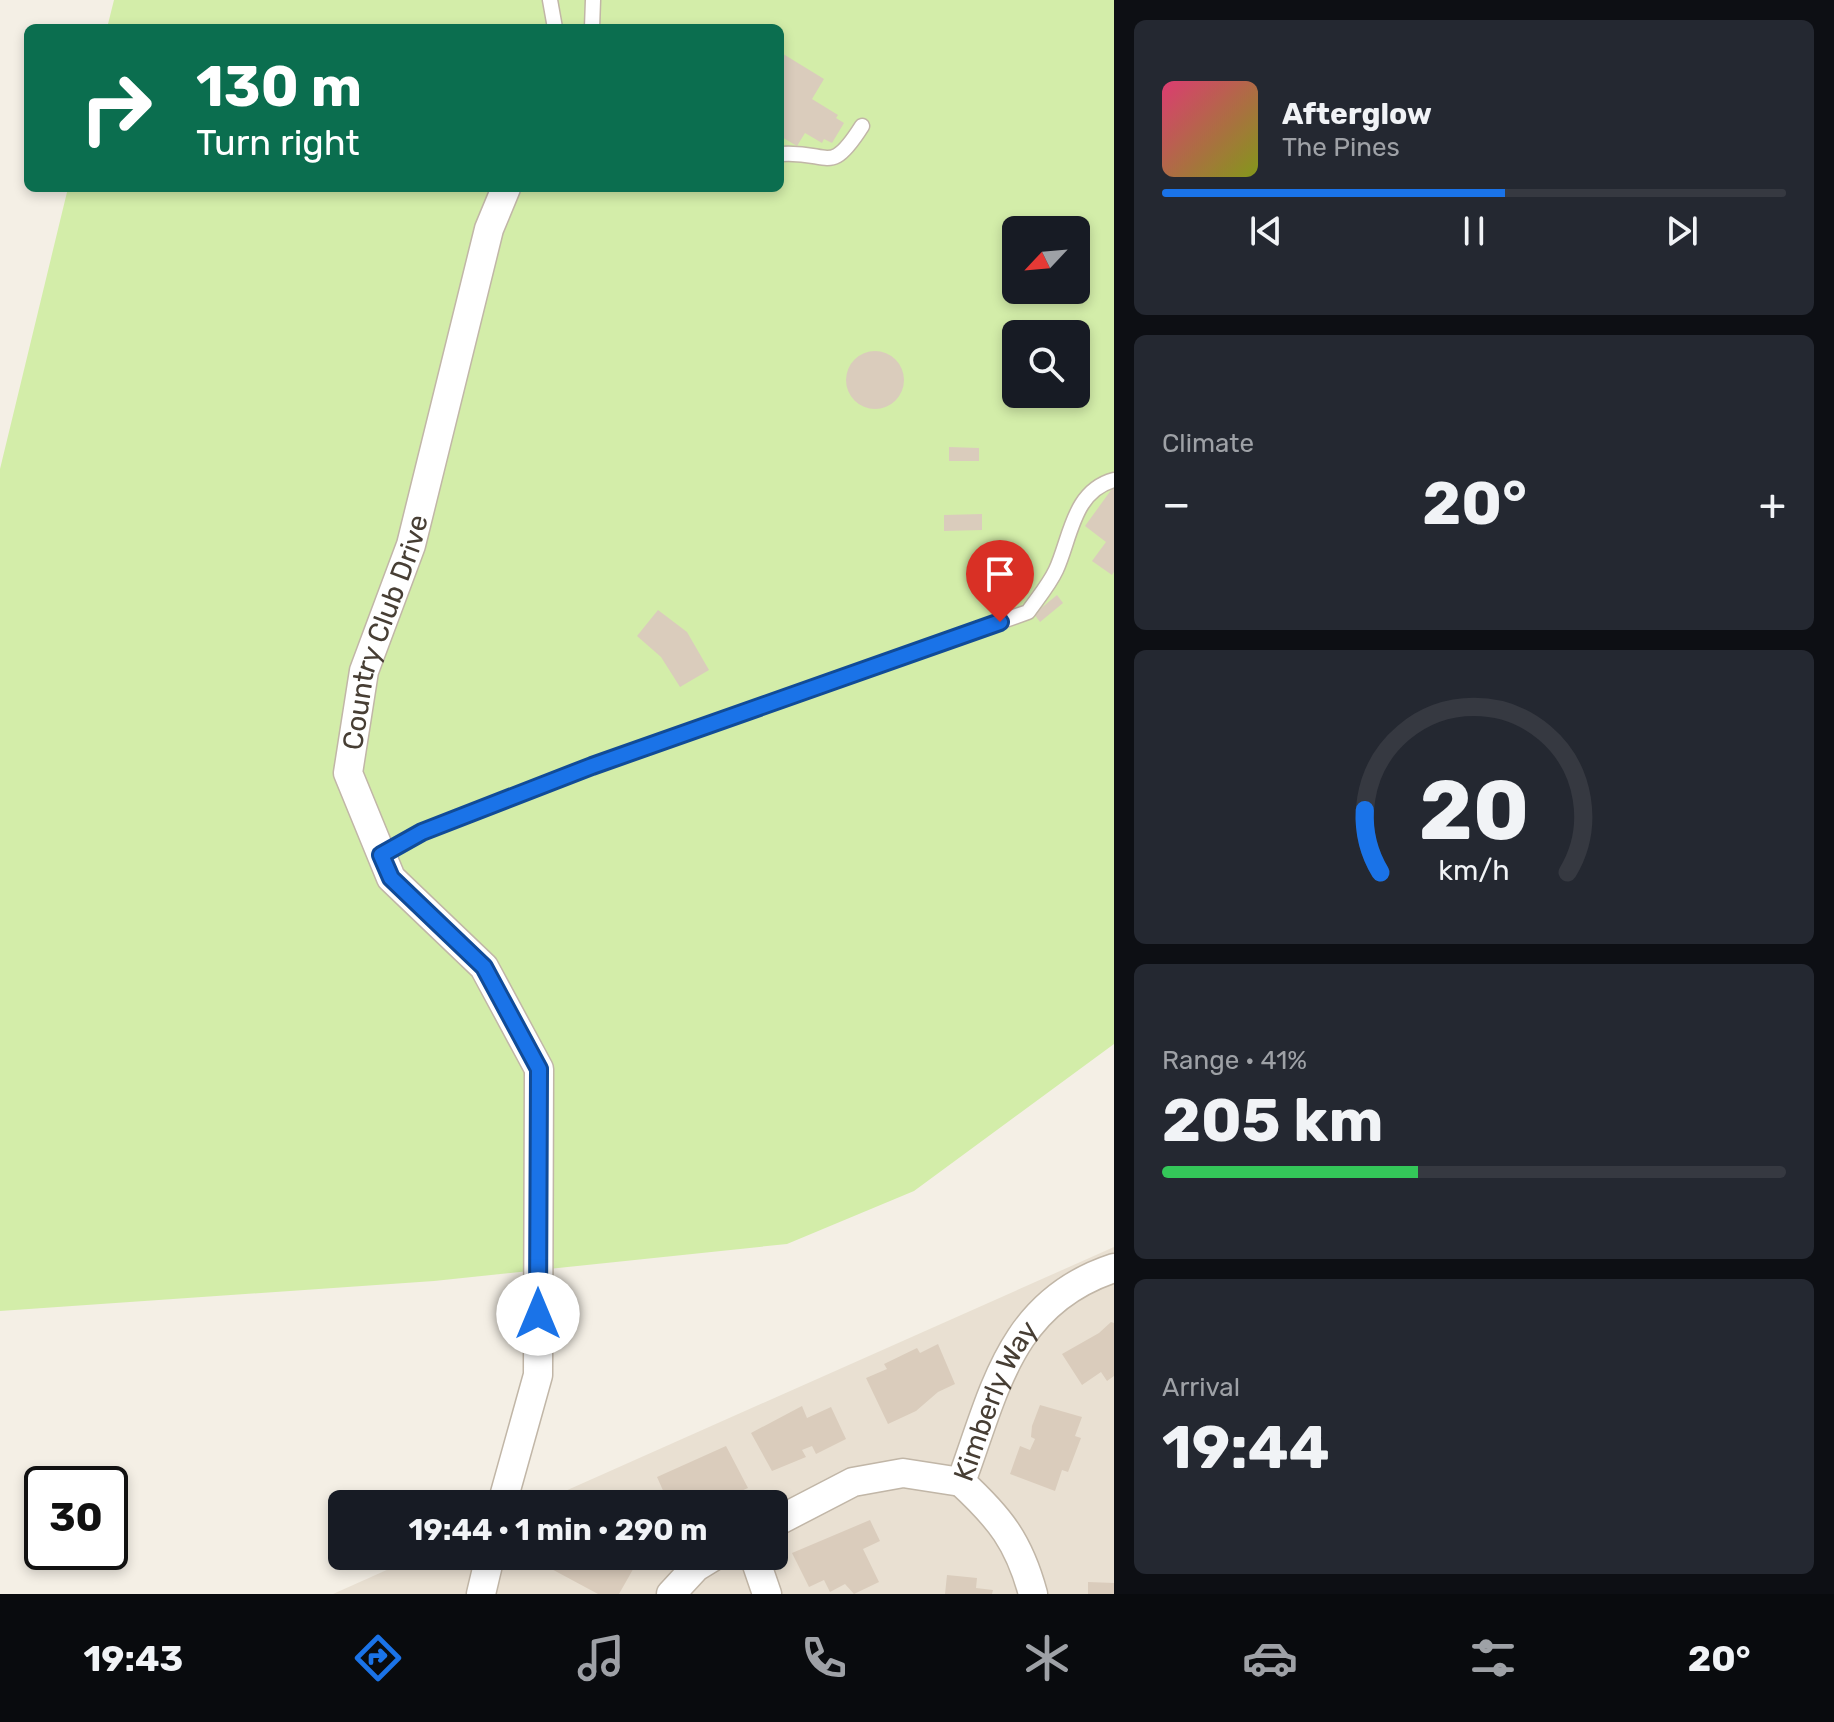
<!DOCTYPE html>
<html lang="en">
<head>
<meta charset="utf-8">
<style>
  :root { --surface:#171b24; --page:#242831; --text:#f1f3f6; --muted:#9ea1a6; --line:#363941; --accent:#1a73e8 }
  body { margin:0; font-family:Rubik,sans-serif; background:var(--page); color:var(--text); height:100vh; display:flex; flex-direction:column; font-size:30px; white-space:nowrap }
  * { box-sizing:border-box; margin:0 }
  p { font-size:26px; color:var(--muted) }
  .icon { flex:none; width:44px; height:44px; fill:none; stroke:currentColor; stroke-width:2; stroke-linecap:round; stroke-linejoin:round }
  .map { position:relative; flex:1; overflow:hidden }
  .sheet { display:flex; flex-direction:column; gap:20px; padding:20px; background:#0d0f14; width:720px }
  .sheet>* { flex:none }
  .guide { position:absolute; left:24px; top:24px; width:760px; height:168px; border-radius:12px; box-shadow:0 4px 12px #0003; background:#0b6e4f; color:#fff; overflow:hidden }
  .needle { width:52px; rotate:244deg }
  .buttons { position:absolute; left:1002px; top:216px; display:grid; gap:16px }
  .buttons a { display:grid; place-items:center; width:88px; height:88px; border-radius:12px; background:var(--surface); box-shadow:0 4px 12px #0003; font-size:40px }
  .speed { position:absolute; left:24px; top:1466px; display:flex; gap:16px; font-size:40px; font-weight:700; text-align:center }
  .speed>* { display:grid; place-content:center; width:104px; height:104px; border-radius:50%; background:var(--surface); box-shadow:0 4px 12px #0003; line-height:1 }
  .speed .limit { border:4px solid #111; border-radius:12px; background:#fff; color:#111 }
  .pin { position:absolute; display:grid; place-items:center; width:68px; height:68px; color:#fff; margin:-82px -34px; border-radius:50% 50% 50% 0; rotate:-45deg; box-shadow:0 0 8px #0007 }
  .pin .icon { rotate:45deg }
  .me { position:absolute; width:88px; margin:-44px; rotate:0deg; stroke-linejoin:round; filter:drop-shadow(0 0 6px #0008) }
  .turn { display:flex; align-items:center; gap:28px; height:168px; padding:0 40px; font-size:36px }
  .turn .icon { width:104px; height:104px; stroke-width:2.5 }
  .turn b { display:block; font-size:56px; line-height:68px }
  .big { font-size:60px; font-weight:700; line-height:1.1 }
  .sheet .card { flex:1; display:flex; flex-direction:column; justify-content:center; gap:12px; min-width:0; padding:0 28px; border-radius:12px; background:var(--page) }
  .sheet .dial { align-items:center; gap:0 }
  .dial svg { height:208px; overflow:visible; fill:none; stroke:var(--line); stroke-width:7; stroke-linecap:round; text-anchor:middle }
  .dial text { fill:var(--text); stroke:none }
  .song { display:flex; align-items:center; gap:24px }
  .cover { width:96px; height:96px; border-radius:12px; background:linear-gradient(135deg,hsl(340 70% 55%),hsl(70 70% 35%)) }
  .played { height:8px; border-radius:4px; background:linear-gradient(90deg,var(--accent) 55%,var(--line) 55%) }
  .keys { display:flex; justify-content:space-around; direction:ltr }
  .heat { display:flex; justify-content:space-between; align-items:center; font-size:44px; direction:ltr }
  .charge { height:12px; border-radius:6px; background:linear-gradient(90deg,#34c759 41%,var(--line) 0) }
  .trip { position:absolute; left:328px; top:1490px; width:460px; height:80px; border-radius:12px; background:var(--surface); box-shadow:0 4px 12px #0003; font-weight:700; line-height:80px; text-align:center }
  .tab-bar { display:flex; height:128px; justify-content:space-around; align-items:center; background:#090b0e; color:var(--muted) }
  .tab-bar .icon { width:56px; height:56px }
  .tab-bar .selected { color:var(--accent) }
  .tab-bar b { font-size:36px; color:var(--text) }
  main { display:flex; flex:1; min-height:0 }
  .map>svg:first-child { display:block }
  .residential { fill:#e9e0d2 }
  .green { fill:#d3eda9; fill-rule:evenodd }
  .building { fill:#daccbc }
  .lines { fill:none; stroke-linecap:round; stroke-linejoin:round }
  .service-casing { stroke:#c1b6a7; stroke-width:17 }
  .minor-casing { stroke:#c1b6a7; stroke-width:31 }
  .service { stroke:#fff; stroke-width:14 }
  .minor { stroke:#fff; stroke-width:28 }
  .route-casing { stroke:#114b97; stroke-width:20 }
  .route { stroke:#1a73e8; stroke-width:14 }
  .labels { text-anchor:middle; dominant-baseline:central; stroke-width:6; stroke-linejoin:round; paint-order:stroke }
  .street-label { font-size:28px; fill:#473e34; stroke:#fff }
</style>
</head>
<body>
<main>
<div class="map">
<svg width="1114" height="1594" viewBox="0 0 1114 1594">
  <rect width="100%" height="100%" fill="#f4efe5"/>
  <path class="residential" d="M1114 1247V1594H333L418 1556H774V1504H536Z"/>
  <path class="green" d="M114 0H1114V1044L914 1191 787 1244 434 1281 0 1311V469L68 188H780V28H107ZM1016 230H1076V290H1016ZM1016 334H1076V394H1016Z"/>
  <path class="building" d="M780 52 824 79 812 99 838 115 836 118 844 123 832 143 824 139 822 143 805 133 797 146 780 136Z
    M846 380a29 29 0 1 1 58 0a29 29 0 1 1-58 0Z
    M949 447 979 448V461H949Z
    M1114 486V572L1112 575 1092 561 1106 542 1085 526Z
    M982 514V530L944 531V515Z
    M1057 595 1063 603 1040 622 1034 614Z
    M658 610 687 632 709 670 680 687 661 657 637 636Z
    M1111 1322 1114 1323V1376L1107 1381 1101 1372 1082 1385 1062 1354 1099 1333Z
    M938 1344 955 1384 938 1392 916 1411 888 1424 866 1378 887 1369 884 1364 917 1348 920 1353Z
    M1040 1405 1082 1417 1075 1436 1081 1438 1068 1472 1062 1470 1055 1491 1010 1474 1020 1446 1030 1450 1035 1439 1031 1437 1032 1426Z
    M802 1406 807 1418 831 1407 846 1439 816 1454 812 1446 802 1450 806 1457 772 1471 751 1433Z
    M726 1446 748 1488 720 1500 717 1496 703 1504H669L657 1477Z
    M870 1520 880 1541 863 1549 879 1582 854 1594 845 1584 830 1592 824 1580 809 1587 792 1553Z
    M552 1556H621L636 1564 619 1594H598L546 1566Z
    M947 1575 977 1578 976 1588 993 1590 992 1594H945Z
    M1088 1582 1114 1583V1594H1088Z"/>
  <g class="lines">
    <defs>
      <path id="service" d="M550 0 555 28
        M592 28 593 0
        M780 154C830 150 829 178 862 126
        M381 855 422 832 592 766 1028 612C1037 599 1049 585 1056 570 1071 537 1073 491 1114 480"/>
      <g id="minor">
        <path id="s1" d="M961 1482C995 1390 1010 1302 1114 1268"/>
        <path d="M961 1482C1000 1518 1019 1542 1033 1594"/>
        <path id="s2" d="M502 1504 538 1375 539 1069 484 967 391 878 348 773 364 671 411 545 489 229 506 188"/>
        <path d="M774 1523 853 1482 903 1473 961 1482"/>
        <path d="M754 1556 767 1594"/>
        <path d="M481 1594 490 1556"/>
        <path d="M671 1594 696 1567 714 1556"/>
      </g>
    </defs>
    <use href="#service" class="service-casing"/>
    <use href="#minor" class="minor-casing"/>
    <use href="#service" class="service"/>
    <use href="#minor" class="minor"/>
  </g>
  <g class="lines">
    <defs>
      <path id="route" d="M538 1314 539 1069 484 967 391 878 381 855 422 832 592 766 1000 622"/>
    </defs>
    <use href="#route" class="route-casing"/>
    <use href="#route" class="route"/>
  </g>
  <g class="labels">
    <g class="street-label">
      <text stroke="none"><textPath href="#s2" startOffset="944">Country Club Drive</textPath></text>
      <text stroke="none"><textPath href="#s1" startOffset="88">Kimberly Way</textPath></text>
    </g>
  </g>
</svg>
<div class="buttons">
<a><svg class="needle" viewBox="-14 -14 28 28"><path d="M0-13l5 13h-10z" fill="#e53935"/><path d="M0 13l5-13h-10z" fill="#9ea1a6"/></svg></a>
<a><svg class="icon" aria-label="search" viewBox="0 0 24 24"><circle cx="10" cy="10" r="6"/><path d="M15 15l6 6"/></svg></a>
</div>
<div class="speed"><div class="limit">30</div></div>
<div class="pin" style="left:1000px;top:622px;background:#d93025"><svg class="icon" aria-label="arrive" viewBox="0 0 24 24"><path d="M6 21V4h12l-3 4 3 4H6"/></svg></div>
<svg class="me" style="left:538px;top:1314px" viewBox="-20 -20 40 40"><circle r="19" fill="#fff"/><path d="M0-13L10 11 0 6-10 11z" fill="#1a73e8"/></svg>
<div class="trip">19:44 · 1 min · 290 m</div>
<div class="guide">
<div class="turn"><svg class="icon" aria-label="right" viewBox="0 0 24 24"><path d="M7 20v-9h11M14 6l5 5-5 5"/></svg><div><b>130 m</b>Turn right</div></div>
</div>
</div>
<section class="sheet">
<div class="card">
<div class="song"><i class="cover"></i><div><b>Afterglow</b><p>The Pines</p></div></div>
<div class="played"></div>
<div class="keys"><svg class="icon" aria-label="previous" viewBox="0 0 24 24"><path d="M18 5L8 12l10 7zM5 5v14"/></svg><svg class="icon" aria-label="pause" viewBox="0 0 24 24"><path d="M8 5v14M16 5v14"/></svg><svg class="icon" aria-label="next" viewBox="0 0 24 24"><path d="M6 5l10 7-10 7zM19 5v14"/></svg></div>
</div>
<div class="card"><p>Climate</p>
<div class="heat"><a>−</a><b class="big">20°</b><a>+</a></div>
</div>
<div class="card dial"><svg viewBox="0 0 100 80">
<path d="M14 69A42 42 0 1 1 86 69"/>
<path d="M14 69A42 42 0 0 1 8 45" stroke="#1a73e8"/>
<text x="50" y="56" font-size="32" font-weight="700">20</text>
<text x="50" y="72" font-size="11">km/h</text>
</svg></div>
<div class="card"><p>Range · 41%</p><b class="big">205 km</b><div class="charge"></div></div>
<div class="card"><p>Arrival</p><b class="big">19:44</b></div>
</section>
</main>
<nav class="tab-bar">
<b>19:43</b>
<svg class="icon selected" aria-label="directions" viewBox="0 0 24 24"><path d="M12 3l9 9-9 9-9-9zM9 14v-3h6M13 9l2 2-2 2"/></svg>
<svg class="icon" aria-label="music" viewBox="0 0 24 24"><path d="M9 18V5l10-2v13"/><circle cx="6" cy="18" r="3"/><circle cx="16" cy="16" r="3"/></svg>
<svg class="icon" aria-label="phone" viewBox="0 0 24 24"><path d="M5 4h4l2 5-3 2q2 4 5 5l2-3 5 2v4C11 20 4 13 5 4z"/></svg>
<svg class="icon" aria-label="climate" viewBox="0 0 24 24"><path d="M12 3v18M4 7l16 10M4 17L20 7"/></svg>
<svg class="icon" aria-label="car" viewBox="0 0 24 24"><path d="M5 17H2v-5l4-1 3-4h7l3 4 3 1v5h-3M9 17h6M6 11h13"/><circle cx="7" cy="17" r="2"/><circle cx="17" cy="17" r="2"/></svg>
<svg class="icon" aria-label="filters" viewBox="0 0 24 24"><path d="M4 7h16M4 17h16"/><circle cx="9" cy="7" r="2"/><circle cx="15" cy="17" r="2"/></svg>
<b>20°</b>
</nav>
</body>
</html>
